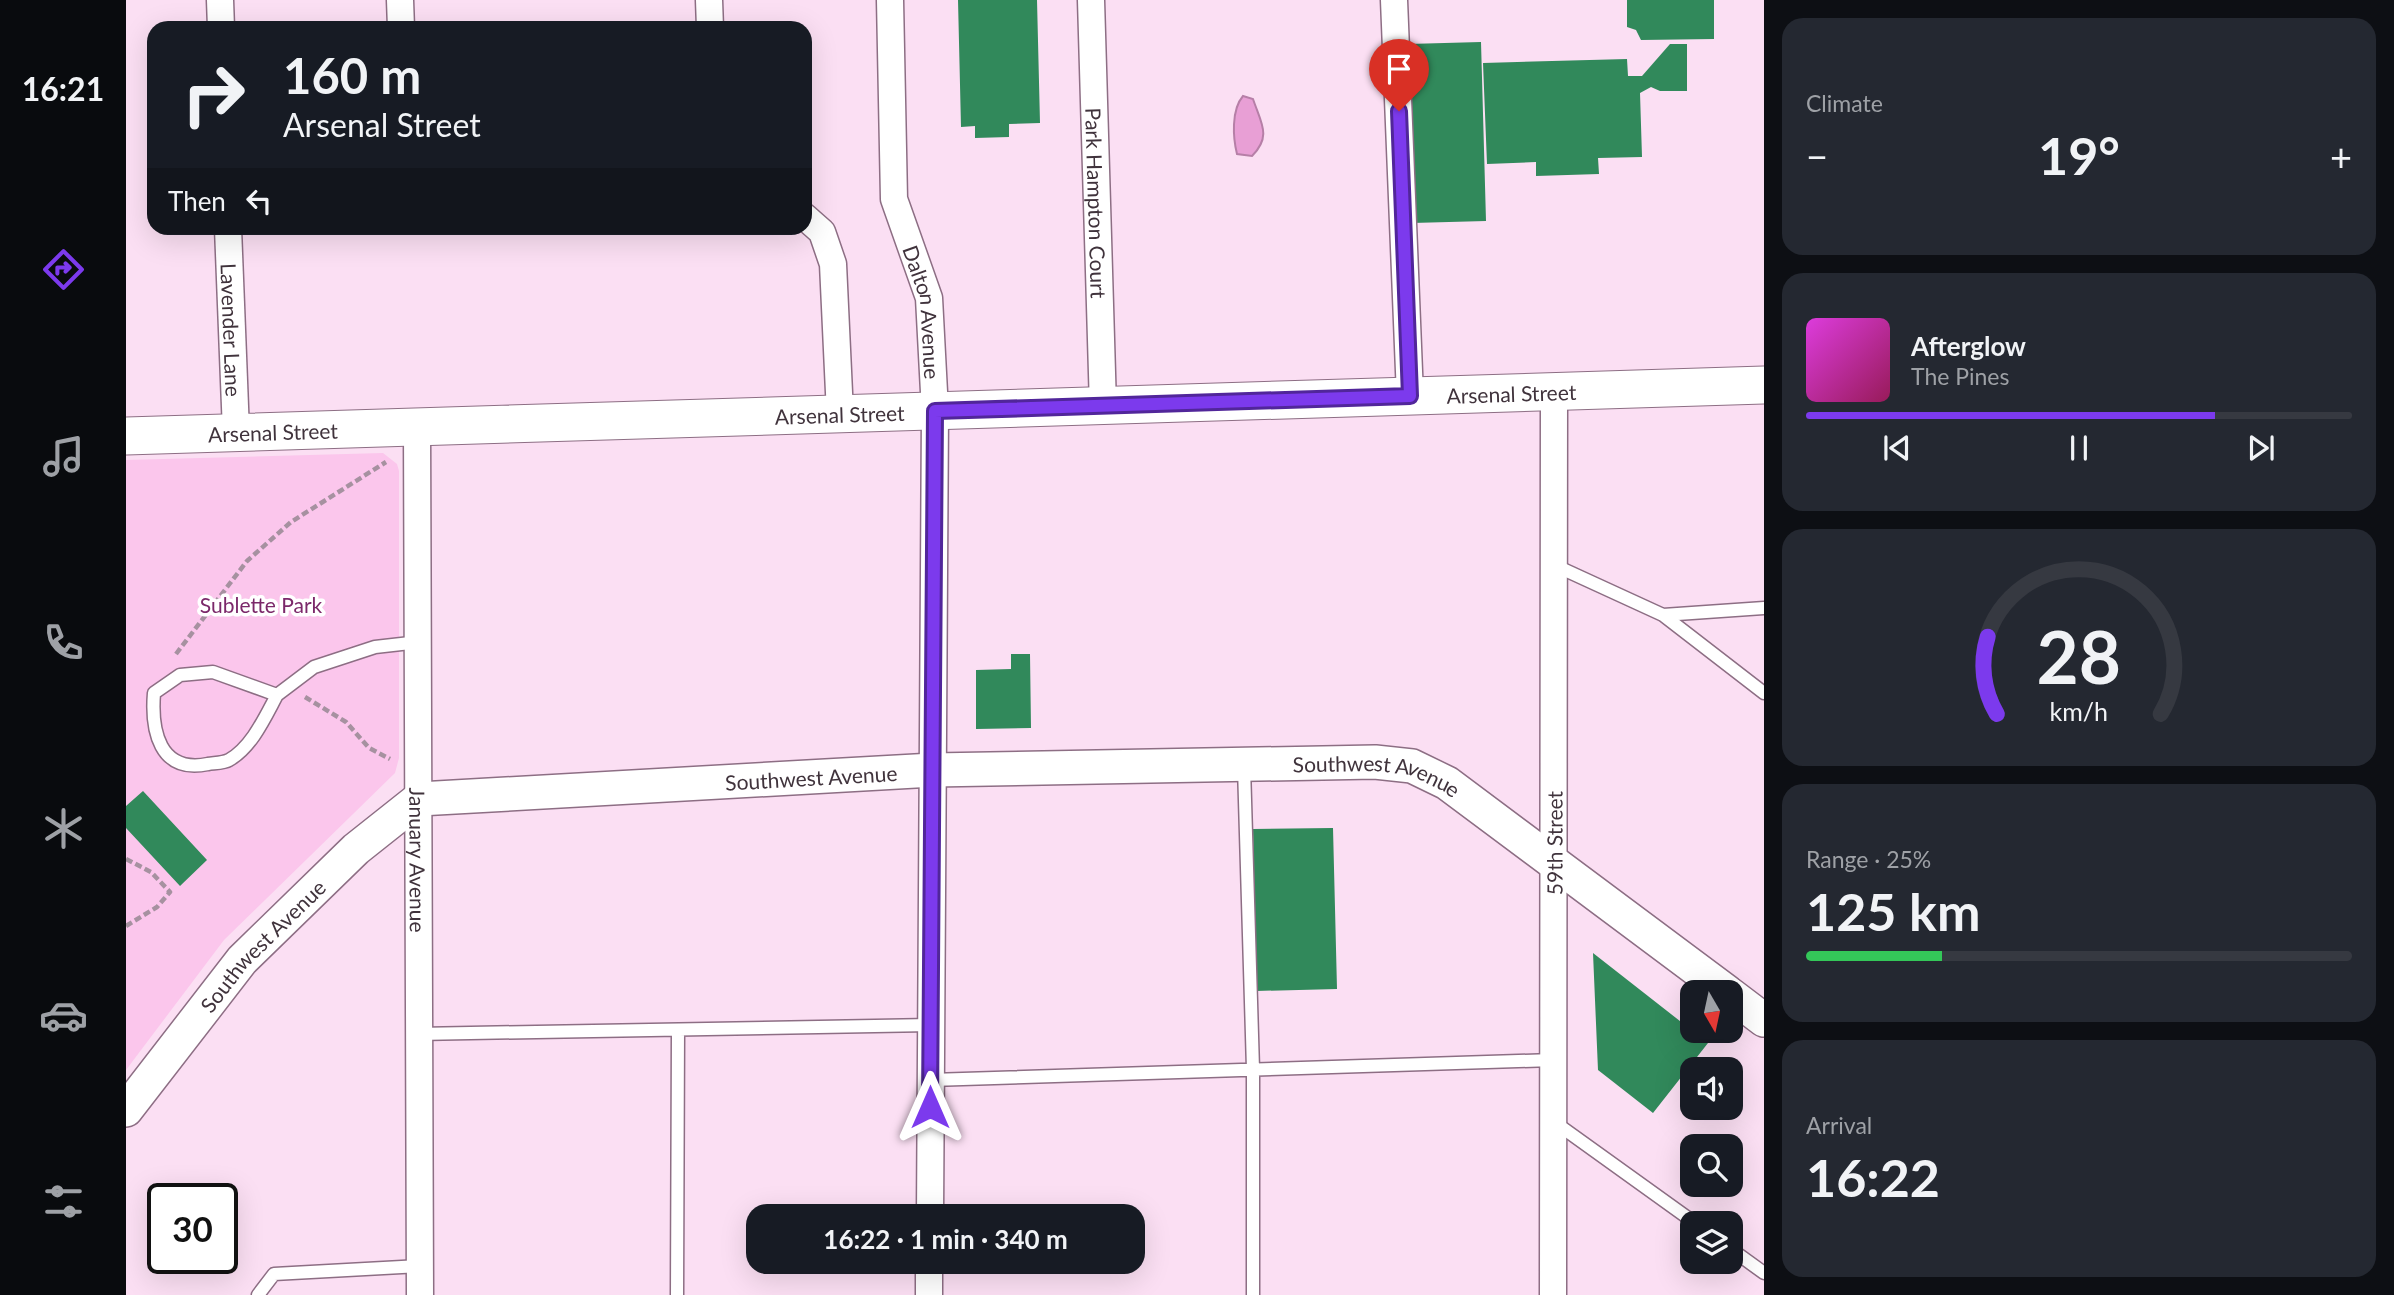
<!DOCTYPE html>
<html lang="en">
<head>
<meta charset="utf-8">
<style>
  :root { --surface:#171b24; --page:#242831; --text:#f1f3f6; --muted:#9ea1a6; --line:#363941; --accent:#7c3aed }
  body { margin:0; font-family:Lato,sans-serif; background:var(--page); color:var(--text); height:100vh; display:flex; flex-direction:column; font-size:26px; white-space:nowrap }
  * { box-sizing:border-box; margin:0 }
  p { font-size:23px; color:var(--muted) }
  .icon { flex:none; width:38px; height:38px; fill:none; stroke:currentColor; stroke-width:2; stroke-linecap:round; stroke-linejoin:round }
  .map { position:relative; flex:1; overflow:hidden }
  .sheet { display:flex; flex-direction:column; gap:18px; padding:18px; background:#0d0f14; width:630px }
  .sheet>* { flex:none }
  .hud { position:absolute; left:21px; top:21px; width:665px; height:214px; border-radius:21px; box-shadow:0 7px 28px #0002; background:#171b24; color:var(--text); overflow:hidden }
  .needle { width:46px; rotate:171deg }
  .controls { position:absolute; left:1554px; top:980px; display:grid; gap:14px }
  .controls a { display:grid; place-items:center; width:63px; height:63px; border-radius:14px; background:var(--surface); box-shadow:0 7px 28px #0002; font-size:35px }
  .speed { position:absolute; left:21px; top:1183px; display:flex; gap:14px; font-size:35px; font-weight:700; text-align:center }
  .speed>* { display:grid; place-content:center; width:91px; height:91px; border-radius:50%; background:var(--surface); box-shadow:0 7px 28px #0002; line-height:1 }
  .speed .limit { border:4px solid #111; border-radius:10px; background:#fff; color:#111 }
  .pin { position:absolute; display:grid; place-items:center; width:60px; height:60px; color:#fff; margin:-72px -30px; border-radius:50% 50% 50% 0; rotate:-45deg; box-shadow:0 0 7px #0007 }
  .pin .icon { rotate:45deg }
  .me { position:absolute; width:77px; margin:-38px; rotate:0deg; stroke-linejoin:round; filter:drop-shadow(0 0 5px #0008) }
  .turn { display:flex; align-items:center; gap:24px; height:147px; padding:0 21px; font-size:32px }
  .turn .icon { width:91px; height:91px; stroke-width:2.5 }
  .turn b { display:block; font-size:49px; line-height:60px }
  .then { display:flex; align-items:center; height:66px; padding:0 21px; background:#0003; gap:14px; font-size:26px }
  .big { font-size:52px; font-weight:700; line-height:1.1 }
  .sheet .widget { flex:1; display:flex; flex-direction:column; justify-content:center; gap:10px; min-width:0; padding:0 24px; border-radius:21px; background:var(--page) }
  .sheet .dial { align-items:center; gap:0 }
  .dial svg { height:182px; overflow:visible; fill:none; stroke:var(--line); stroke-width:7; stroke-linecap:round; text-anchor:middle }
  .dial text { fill:var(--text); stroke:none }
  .song { display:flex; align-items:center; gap:21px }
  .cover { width:84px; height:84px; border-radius:10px; background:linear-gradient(135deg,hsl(300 70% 55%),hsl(330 70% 35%)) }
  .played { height:7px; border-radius:4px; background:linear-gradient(90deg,var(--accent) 75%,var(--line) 75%) }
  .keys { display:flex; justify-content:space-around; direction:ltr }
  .heat { display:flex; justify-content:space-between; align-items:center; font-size:38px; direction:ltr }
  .charge { height:10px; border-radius:5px; background:linear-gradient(90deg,#34c759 25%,var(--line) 0) }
  .trip { position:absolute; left:620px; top:1204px; width:399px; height:70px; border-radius:21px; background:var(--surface); box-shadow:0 7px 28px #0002; font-weight:700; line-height:70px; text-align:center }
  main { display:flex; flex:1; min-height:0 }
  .tab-bar { display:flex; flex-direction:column; width:126px; justify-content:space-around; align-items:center; background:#090b0e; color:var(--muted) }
  .tab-bar .icon { width:49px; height:49px }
  .tab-bar .on { color:var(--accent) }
  .tab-bar b { font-size:32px; color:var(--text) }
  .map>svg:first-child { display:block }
  .green { fill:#fbc6ec }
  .water { fill:#e89fd5; stroke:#b67fa7; stroke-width:2 }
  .building { fill:#31895b }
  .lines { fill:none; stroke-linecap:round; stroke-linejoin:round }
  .service-casing { stroke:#8d6e84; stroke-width:15 }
  .minor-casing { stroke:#8d6e84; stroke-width:29 }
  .tertiary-casing { stroke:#8d6e84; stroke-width:36 }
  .secondary-casing { stroke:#8d6e84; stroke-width:39 }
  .path { stroke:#a691a0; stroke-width:4.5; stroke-dasharray:7 3.5; stroke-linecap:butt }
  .service { stroke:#fff; stroke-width:12 }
  .minor { stroke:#fff; stroke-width:26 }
  .tertiary { stroke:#fff; stroke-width:33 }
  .secondary { stroke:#fff; stroke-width:37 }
  .route-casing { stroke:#51269a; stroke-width:18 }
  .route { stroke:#7c3aed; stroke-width:12 }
  .labels { text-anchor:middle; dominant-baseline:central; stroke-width:7; stroke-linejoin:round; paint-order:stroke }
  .street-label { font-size:21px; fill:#40333c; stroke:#fff }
  .park-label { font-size:21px; fill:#7b286a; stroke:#fff }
</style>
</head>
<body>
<main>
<nav class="tab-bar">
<b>16:21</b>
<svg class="icon on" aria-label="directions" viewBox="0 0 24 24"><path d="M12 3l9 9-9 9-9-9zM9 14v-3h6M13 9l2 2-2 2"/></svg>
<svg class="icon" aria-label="music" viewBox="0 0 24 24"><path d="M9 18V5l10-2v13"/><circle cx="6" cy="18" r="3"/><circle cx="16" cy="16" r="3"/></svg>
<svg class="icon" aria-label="phone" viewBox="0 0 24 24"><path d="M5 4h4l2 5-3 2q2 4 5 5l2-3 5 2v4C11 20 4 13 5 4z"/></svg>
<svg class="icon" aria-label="climate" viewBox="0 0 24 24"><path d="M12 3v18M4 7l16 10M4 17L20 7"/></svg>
<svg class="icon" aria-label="car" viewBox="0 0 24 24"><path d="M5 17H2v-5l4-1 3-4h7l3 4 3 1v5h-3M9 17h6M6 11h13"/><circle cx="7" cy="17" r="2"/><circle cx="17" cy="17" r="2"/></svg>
<svg class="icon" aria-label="filters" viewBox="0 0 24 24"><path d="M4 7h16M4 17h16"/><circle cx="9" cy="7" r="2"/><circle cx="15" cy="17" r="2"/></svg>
</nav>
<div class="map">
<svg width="1638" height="1295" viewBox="0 0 1638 1295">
  <rect width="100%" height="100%" fill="#fbdff3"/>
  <path class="green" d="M257 453 271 464 273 471V758L269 773 98 940 0 1070V460Z"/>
  <path class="water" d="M1117 96 1127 99C1135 123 1146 136 1126 156L1111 154C1107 138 1105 110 1117 96Z"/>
  <path class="building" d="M832 0H911L914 123 883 124V137L849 138V126L835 127Z
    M1501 0H1588V39L1515 40 1510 30 1501 27Z
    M1355 42 1360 221 1286 223 1282 44Z
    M1544 44H1561V91H1534L1525 87 1514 93 1516 157 1472 158 1473 174 1410 176V162L1361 164 1357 63 1501 59 1502 76H1516Z
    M885 654H904L905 728 850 729V670L885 669Z
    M17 791 81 860 54 886 0 828V806Z
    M1207 828 1211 989 1130 991 1127 829Z
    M1467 953 1582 1043 1527 1113 1472 1070Z"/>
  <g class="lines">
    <defs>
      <path id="service" d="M1428 565 1537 615 1638 693
        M1537 615 1638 608
        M151 695C139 717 126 747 103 760 98 763 88 763 82 764 33 774 25 730 28 693L54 675 87 672 151 695 188 667 249 647 293 642
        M1118 767 1127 1069V1295
        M291 1034 805 1025
        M805 1080 1427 1060
        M1427 1121 1569 1223
        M1605 1249 1638 1273
        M132 1295 148 1274 294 1266
        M551 1295 552 1030"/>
      <g id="minor">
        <path d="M94 0 95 28"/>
        <path d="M274 0 275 28"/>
        <path d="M583 0 584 28"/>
        <path id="s1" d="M764 0 768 199 803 298 809 411 804 1216"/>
        <path id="s2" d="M965 0 977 407"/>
        <path d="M1268 0 1284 396"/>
        <path d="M679 217 696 232 707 264 714 414"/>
        <path id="s3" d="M102 228 110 432"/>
        <path id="s4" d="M291 426 294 1295"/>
        <path d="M803 1295V1262"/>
        <path id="s5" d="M1427 1295 1428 392"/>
      </g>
      <g id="tertiary">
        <path d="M1605 995 1638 1020"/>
        <path id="s6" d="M0 1110 116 960 230 849 293 799 807 770 1249 762 1286 766 1321 783 1601 992"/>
      </g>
      <g id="secondary">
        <path id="s7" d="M0 436 1638 385"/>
      </g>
    </defs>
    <use href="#service" class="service-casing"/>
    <use href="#minor" class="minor-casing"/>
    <use href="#tertiary" class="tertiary-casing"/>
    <use href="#secondary" class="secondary-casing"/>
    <path class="path" d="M50 654 121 561 165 522 260 462
      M179 697 220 722 243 748 264 759
      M0 859 25 872 44 892 31 907 0 926"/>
    <use href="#service" class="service"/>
    <use href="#minor" class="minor"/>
    <use href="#tertiary" class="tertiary"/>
    <use href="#secondary" class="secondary"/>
  </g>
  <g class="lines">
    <defs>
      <path id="route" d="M804 1107 809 411 1284 396 1273 111"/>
    </defs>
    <use href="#route" class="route-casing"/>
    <use href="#route" class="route"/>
  </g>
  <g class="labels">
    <g class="street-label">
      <text stroke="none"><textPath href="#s2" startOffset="203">Park Hampton Court</textPath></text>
      <text stroke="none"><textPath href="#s1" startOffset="317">Dalton Avenue</textPath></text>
      <text stroke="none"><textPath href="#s3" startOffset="102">Lavender Lane</textPath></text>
      <text stroke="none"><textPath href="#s7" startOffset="1386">Arsenal Street</textPath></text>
      <text stroke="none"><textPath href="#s7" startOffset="714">Arsenal Street</textPath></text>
      <text stroke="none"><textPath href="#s7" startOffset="147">Arsenal Street</textPath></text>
      <text stroke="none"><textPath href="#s6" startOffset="822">Southwest Avenue</textPath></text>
      <text stroke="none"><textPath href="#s6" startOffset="1390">Southwest Avenue</textPath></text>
      <text stroke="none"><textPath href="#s5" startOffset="452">59th Street</textPath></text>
      <text stroke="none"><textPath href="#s4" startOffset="434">January Avenue</textPath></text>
      <text stroke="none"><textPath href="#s6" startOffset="214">Southwest Avenue</textPath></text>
    </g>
    <g class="park-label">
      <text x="135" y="604">Sublette Park</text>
    </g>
  </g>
</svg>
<div class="controls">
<a><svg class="needle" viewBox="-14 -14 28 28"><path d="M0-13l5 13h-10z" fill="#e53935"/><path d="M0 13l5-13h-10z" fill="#9ea1a6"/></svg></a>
<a><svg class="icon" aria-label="sound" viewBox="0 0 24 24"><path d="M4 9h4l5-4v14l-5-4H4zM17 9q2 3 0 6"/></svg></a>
<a><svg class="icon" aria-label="search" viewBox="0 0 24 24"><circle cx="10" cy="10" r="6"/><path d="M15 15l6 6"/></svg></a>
<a><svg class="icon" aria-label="layers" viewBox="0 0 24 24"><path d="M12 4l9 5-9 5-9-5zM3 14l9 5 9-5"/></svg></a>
</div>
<div class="speed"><div class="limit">30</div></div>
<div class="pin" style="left:1273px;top:111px;background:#d93025"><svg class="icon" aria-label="arrive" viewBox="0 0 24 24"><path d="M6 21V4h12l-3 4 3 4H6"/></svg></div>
<svg class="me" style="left:804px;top:1107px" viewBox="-20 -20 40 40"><path d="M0-17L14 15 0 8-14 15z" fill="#7c3aed" stroke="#fff" stroke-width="4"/></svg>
<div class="trip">16:22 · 1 min · 340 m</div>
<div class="hud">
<div class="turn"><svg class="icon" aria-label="right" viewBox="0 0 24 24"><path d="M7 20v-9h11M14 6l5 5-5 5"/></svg><div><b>160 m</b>Arsenal Street</div></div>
<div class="then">Then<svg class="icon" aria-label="left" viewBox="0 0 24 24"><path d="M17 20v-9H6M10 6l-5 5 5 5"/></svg></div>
</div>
</div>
<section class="sheet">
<div class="widget"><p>Climate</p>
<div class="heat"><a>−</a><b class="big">19°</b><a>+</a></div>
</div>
<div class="widget">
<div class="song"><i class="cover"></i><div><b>Afterglow</b><p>The Pines</p></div></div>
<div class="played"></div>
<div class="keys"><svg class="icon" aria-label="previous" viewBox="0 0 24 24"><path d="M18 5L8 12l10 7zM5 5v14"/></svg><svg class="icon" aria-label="pause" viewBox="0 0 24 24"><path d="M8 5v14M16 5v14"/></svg><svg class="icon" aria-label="next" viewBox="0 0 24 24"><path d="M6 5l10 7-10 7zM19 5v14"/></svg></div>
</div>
<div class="widget dial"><svg viewBox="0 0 100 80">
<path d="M14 69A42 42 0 1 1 86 69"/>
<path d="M14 69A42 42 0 0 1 10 35" stroke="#7c3aed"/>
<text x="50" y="56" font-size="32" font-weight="700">28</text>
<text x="50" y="72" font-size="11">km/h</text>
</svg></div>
<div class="widget"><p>Range · 25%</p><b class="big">125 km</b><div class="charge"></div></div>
<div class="widget"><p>Arrival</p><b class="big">16:22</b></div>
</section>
</main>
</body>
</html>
